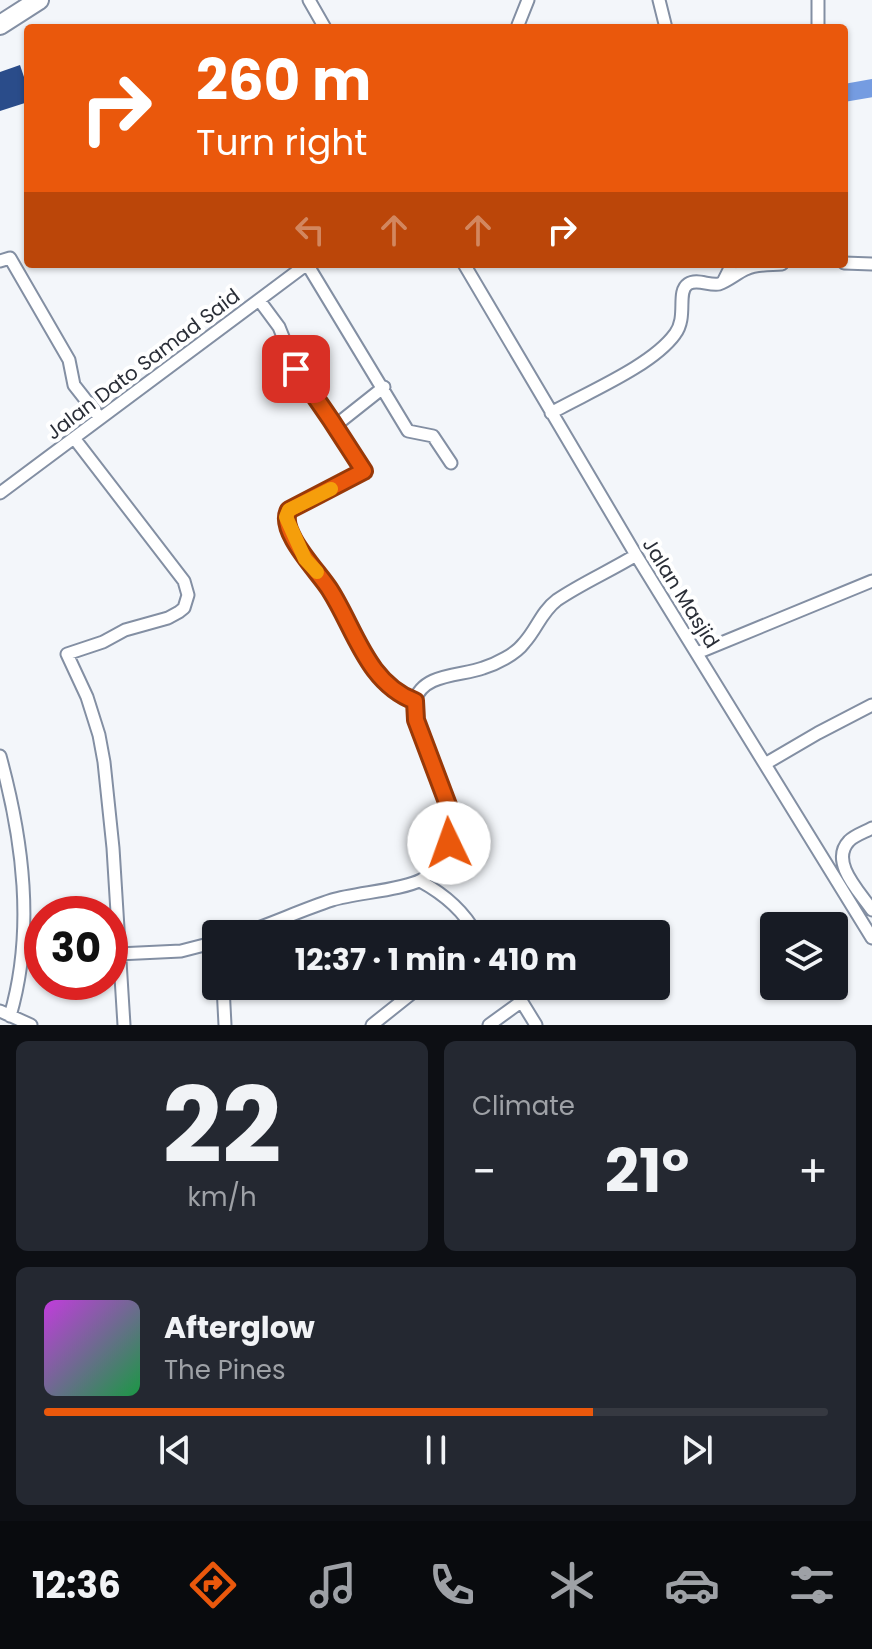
<!DOCTYPE html>
<html lang="en">
<head>
<meta charset="utf-8">
<style>
  :root { --surface:#171b24; --page:#242831; --text:#f1f3f6; --muted:#9ea1a6; --line:#363941; --accent:#ea580c }
  body { margin:0; font-family:Poppins,sans-serif; background:var(--page); color:var(--text); height:100vh; display:flex; flex-direction:column; font-size:30px; white-space:nowrap }
  * { box-sizing:border-box; margin:0 }
  p { font-size:26px; color:var(--muted) }
  .icon { flex:none; width:44px; height:44px; fill:none; stroke:currentColor; stroke-width:2; stroke-linecap:round; stroke-linejoin:round }
  .map { position:relative; height:1025px; overflow:hidden }
  .side { display:flex; flex-direction:column; gap:16px; padding:16px; background:#0d0f14; flex:1 }
  .side>* { flex:none }
  .top-card { position:absolute; left:24px; top:24px; width:824px; height:244px; border-radius:8px; box-shadow:0 2px 6px #0004; background:#ea580c; color:#fff; overflow:hidden }
  .fabs { position:absolute; left:760px; top:912px; display:grid; gap:16px }
  .fabs a { display:grid; place-items:center; width:88px; height:88px; border-radius:8px; background:var(--surface); box-shadow:0 2px 6px #0004; font-size:40px }
  .speed { position:absolute; left:24px; top:896px; display:flex; gap:16px; font-size:40px; font-weight:700; text-align:center }
  .speed>* { display:grid; place-content:center; width:104px; height:104px; border-radius:50%; background:var(--surface); box-shadow:0 2px 6px #0004; line-height:1 }
  .speed .limit { border:12px solid #d22; background:#fff; color:#111 }
  .pin { position:absolute; display:grid; place-items:center; width:68px; height:68px; color:#fff; margin:-34px; border-radius:16px; box-shadow:0 4px 12px #0006 }
  .me { position:absolute; width:88px; margin:-44px; rotate:357deg; stroke-linejoin:round; filter:drop-shadow(0 0 6px #0008) }
  .turn { display:flex; align-items:center; gap:28px; height:168px; padding:0 40px; font-size:36px }
  .turn .icon { width:104px; height:104px; stroke-width:2.5 }
  .turn b { display:block; font-size:56px; line-height:68px }
  .lanes { display:flex; align-items:center; height:76px; padding:0 40px; background:#0003; justify-content:center; gap:40px; direction:ltr }
  .lanes .off { opacity:.35 }
  .big { font-size:60px; font-weight:700; line-height:1.1 }
  .side .tile { flex:1; display:flex; flex-direction:column; justify-content:center; gap:12px; min-width:0; padding:0 28px; border-radius:12px; background:var(--page) }
  .side .dial { align-items:center; gap:0 }
  .dial b { font-size:104px; line-height:1 }
  .song { display:flex; align-items:center; gap:24px }
  .cover { width:96px; height:96px; border-radius:12px; background:linear-gradient(135deg,hsl(290 70% 55%),hsl(140 70% 35%)) }
  .played { height:8px; border-radius:4px; background:linear-gradient(90deg,var(--accent) 70%,var(--line) 70%) }
  .keys { display:flex; justify-content:space-around; direction:ltr }
  .heat { display:flex; justify-content:space-between; align-items:center; font-size:44px; direction:ltr }
  .side .tiles { flex:1; display:grid; gap:16px; grid-template-columns:1fr 1fr }
  .tile:last-child { grid-column:span 2 }
  .trip { position:absolute; left:202px; top:920px; width:468px; height:80px; border-radius:8px; background:var(--surface); box-shadow:0 2px 6px #0004; font-weight:700; line-height:80px; text-align:center }
  .tabs { display:flex; height:128px; justify-content:space-around; align-items:center; background:#090b0e; color:var(--muted) }
  .tabs .icon { width:56px; height:56px }
  .tabs .on { color:var(--accent) }
  .tabs b { font-size:36px; color:var(--text) }
  .map>svg:first-child { display:block }
  .lines { fill:none; stroke-linecap:round; stroke-linejoin:round }
  .river { stroke:#759ce1; stroke-width:18 }
  .building { fill:#2a4c8a }
  .minor-casing { stroke:#838fa3; stroke-width:15 }
  .trunk-casing { stroke:#838fa3; stroke-width:22 }
  .minor { stroke:#fff; stroke-width:11 }
  .trunk { stroke:#fff; stroke-width:18 }
  .route-casing { stroke:#983908; stroke-width:20 }
  .route { stroke:#ea580c; stroke-width:14 }
  .slow { stroke:#f59e0b; stroke-width:14 }
  .labels { text-anchor:middle; dominant-baseline:central; stroke-width:8; stroke-linejoin:round; paint-order:stroke }
  .street-label { font-size:20px; fill:#2a2e37; stroke:#fff }
</style>
</head>
<body>
<div class="map">
<svg width="872" height="1025" viewBox="0 0 872 1025">
  <rect width="100%" height="100%" fill="#f3f6fa"/>
  <g class="lines">
    <path class="river" d="M844 93 872 88"/>
  </g>
  <path class="building" d="M20 65 28 89V102L0 111V72Z"/>
  <g class="lines">
    <defs>
      <path id="minor" d="M309 0 325 28
        M659 0 666 28
        M818 0V28
        M518 25 528 0
        M0 261 10 258 69 360 74 385 100 418
        M844 263 872 264
        M464 264 636 555 872 938
        M723 282 732 264
        M259 300 279 327 296 369 315 399 336 425 364 471 289 510C277 532 319 572 330 590 355 628 367 684 415 701
        M551 413C586 393 652 366 675 334 688 317 676 292 688 284 697 278 709 286 719 284 728 281 737 273 746 269 756 264 770 265 782 264
        M336 425 384 387
        M74 438 184 581 188 595 184 608 179 612 168 618 125 630 103 642 67 654 87 697 99 735 104 762 113 848 124 1025
        M0 493 307 264 408 431 433 436 451 463
        M697 653 872 581
        M0 756C23 840 35 931 10 1016
        M765 764 818 733 872 705
        M872 828C865 832 855 835 849 841 829 862 860 892 872 910
        M420 881C442 893 464 911 476 934
        M241 934C272 924 301 910 332 900 355 893 402 890 421 880 454 861 452 818 442 787 435 764 409 726 415 701 422 673 462 676 483 668 496 664 516 654 524 643 537 629 541 612 557 600 582 583 610 571 636 555
        M118 954 181 951 216 942
        M223 986 225 1025
        M512 986 536 1025
        M0 1011 31 1025
        M372 1025 421 986
        M489 1025 522 1001"/>
      <path id="trunk" d="M0 25 39 0"/>
    </defs>
    <use href="#minor" class="minor-casing"/>
    <use href="#trunk" class="trunk-casing"/>
    <use href="#minor" class="minor"/>
    <use href="#trunk" class="trunk"/>
  </g>
  <g class="lines">
    <defs>
      <path id="route" d="M296 369C320 403 342 436 364 471L289 510C277 531 319 572 330 590 355 629 367 683 415 701L416 720 448 805 449 843"/>
    </defs>
    <use href="#route" class="route-casing"/>
    <use href="#route" class="route"/>
    <path class="slow" d="M317 572 305 559 286 517 289 510 331 489"/>
  </g>
  <g class="labels">
    <g class="street-label">
      <text transform="translate(143 364) rotate(-37)">Jalan Dato Samad Said</text>
      <text transform="translate(681 593) rotate(58)">Jalan Masjid</text>
    </g>
  </g>
</svg>
<div class="fabs">
<a><svg class="icon" aria-label="layers" viewBox="0 0 24 24"><path d="M12 4l9 5-9 5-9-5zM3 14l9 5 9-5"/></svg></a>
</div>
<div class="speed"><div class="limit">30</div></div>
<div class="pin" style="left:296px;top:369px;background:#d93025"><svg class="icon" aria-label="arrive" viewBox="0 0 24 24"><path d="M6 21V4h12l-3 4 3 4H6"/></svg></div>
<svg class="me" style="left:449px;top:843px" viewBox="-20 -20 40 40"><circle r="19" fill="#fff"/><path d="M0-13L10 11 0 6-10 11z" fill="#ea580c"/></svg>
<div class="trip">12:37 · 1 min · 410 m</div>
<div class="top-card">
<div class="turn"><svg class="icon" aria-label="right" viewBox="0 0 24 24"><path d="M7 20v-9h11M14 6l5 5-5 5"/></svg><div><b>260 m</b>Turn right</div></div>
<div class="lanes"><svg class="icon off" aria-label="left" viewBox="0 0 24 24"><path d="M17 20v-9H6M10 6l-5 5 5 5"/></svg><svg class="icon off" aria-label="ahead" viewBox="0 0 24 24"><path d="M12 20V5M6 11l6-6 6 6"/></svg><svg class="icon off" aria-label="ahead" viewBox="0 0 24 24"><path d="M12 20V5M6 11l6-6 6 6"/></svg><svg class="icon" aria-label="right" viewBox="0 0 24 24"><path d="M7 20v-9h11M14 6l5 5-5 5"/></svg></div>
</div>
</div>
<section class="side">
<div class="tiles">
<div class="tile dial"><b>22</b><p>km/h</p></div>
<div class="tile"><p>Climate</p>
<div class="heat"><a>−</a><b class="big">21°</b><a>+</a></div>
</div>
<div class="tile">
<div class="song"><i class="cover"></i><div><b>Afterglow</b><p>The Pines</p></div></div>
<div class="played"></div>
<div class="keys"><svg class="icon" aria-label="previous" viewBox="0 0 24 24"><path d="M18 5L8 12l10 7zM5 5v14"/></svg><svg class="icon" aria-label="pause" viewBox="0 0 24 24"><path d="M8 5v14M16 5v14"/></svg><svg class="icon" aria-label="next" viewBox="0 0 24 24"><path d="M6 5l10 7-10 7zM19 5v14"/></svg></div>
</div>
</div>
</section>
<nav class="tabs">
<b>12:36</b>
<svg class="icon on" aria-label="directions" viewBox="0 0 24 24"><path d="M12 3l9 9-9 9-9-9zM9 14v-3h6M13 9l2 2-2 2"/></svg>
<svg class="icon" aria-label="music" viewBox="0 0 24 24"><path d="M9 18V5l10-2v13"/><circle cx="6" cy="18" r="3"/><circle cx="16" cy="16" r="3"/></svg>
<svg class="icon" aria-label="phone" viewBox="0 0 24 24"><path d="M5 4h4l2 5-3 2q2 4 5 5l2-3 5 2v4C11 20 4 13 5 4z"/></svg>
<svg class="icon" aria-label="climate" viewBox="0 0 24 24"><path d="M12 3v18M4 7l16 10M4 17L20 7"/></svg>
<svg class="icon" aria-label="car" viewBox="0 0 24 24"><path d="M5 17H2v-5l4-1 3-4h7l3 4 3 1v5h-3M9 17h6M6 11h13"/><circle cx="7" cy="17" r="2"/><circle cx="17" cy="17" r="2"/></svg>
<svg class="icon" aria-label="filters" viewBox="0 0 24 24"><path d="M4 7h16M4 17h16"/><circle cx="9" cy="7" r="2"/><circle cx="15" cy="17" r="2"/></svg>
</nav>
</body>
</html>
